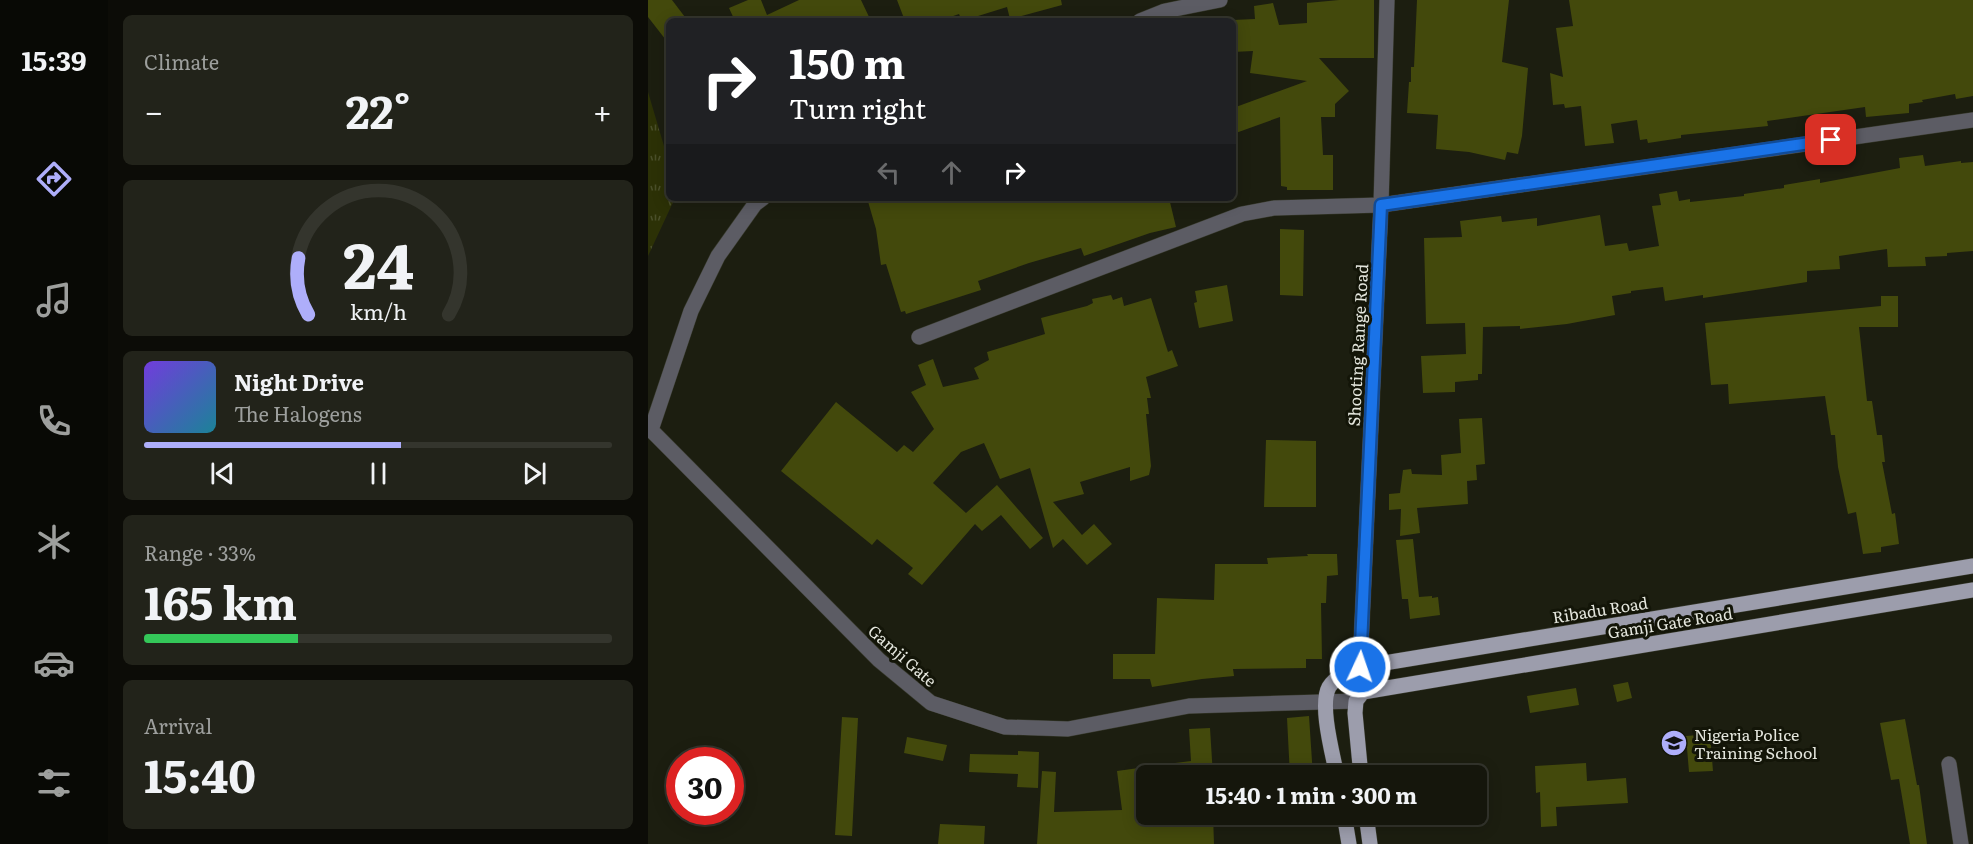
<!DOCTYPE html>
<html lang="en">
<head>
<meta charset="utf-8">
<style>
  :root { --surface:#15160c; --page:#22231a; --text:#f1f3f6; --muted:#9d9f9d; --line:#34352d; --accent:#aeaefa }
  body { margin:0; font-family:Literata,serif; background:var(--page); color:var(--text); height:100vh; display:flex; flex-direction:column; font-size:22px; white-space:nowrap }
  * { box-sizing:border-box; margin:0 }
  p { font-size:20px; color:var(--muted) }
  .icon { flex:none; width:33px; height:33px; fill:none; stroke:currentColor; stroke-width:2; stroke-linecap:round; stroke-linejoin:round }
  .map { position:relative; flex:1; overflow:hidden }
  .sheet { display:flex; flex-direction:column; gap:15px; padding:15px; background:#0c0c07; width:540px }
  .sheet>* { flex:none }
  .guide { position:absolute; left:18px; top:18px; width:570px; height:183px; border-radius:9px; box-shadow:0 3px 15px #0003,0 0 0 2px var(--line); background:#202124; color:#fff; overflow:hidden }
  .speed { position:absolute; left:18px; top:747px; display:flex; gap:12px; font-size:30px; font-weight:700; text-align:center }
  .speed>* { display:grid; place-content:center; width:78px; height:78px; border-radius:50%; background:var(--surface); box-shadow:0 3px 15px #0003,0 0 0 2px var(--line); line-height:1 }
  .speed .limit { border:9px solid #d22; background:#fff; color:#111 }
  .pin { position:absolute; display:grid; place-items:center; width:51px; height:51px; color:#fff; margin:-26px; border-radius:12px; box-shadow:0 3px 9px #0006 }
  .me { position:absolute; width:66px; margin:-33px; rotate:3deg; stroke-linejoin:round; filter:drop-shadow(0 0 4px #0008) }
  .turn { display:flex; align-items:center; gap:21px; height:126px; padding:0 24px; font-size:27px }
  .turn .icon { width:78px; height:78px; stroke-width:2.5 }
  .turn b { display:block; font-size:42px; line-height:51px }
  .lanes { display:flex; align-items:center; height:57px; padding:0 24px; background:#0003; justify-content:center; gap:30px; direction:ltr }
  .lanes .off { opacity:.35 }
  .big { font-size:45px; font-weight:700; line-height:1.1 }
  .sheet .card { flex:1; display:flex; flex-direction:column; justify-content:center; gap:9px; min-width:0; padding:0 21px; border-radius:9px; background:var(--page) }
  .sheet .dial { align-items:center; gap:0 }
  .dial svg { height:156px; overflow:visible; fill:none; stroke:var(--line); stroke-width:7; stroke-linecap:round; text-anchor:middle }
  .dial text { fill:var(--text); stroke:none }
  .song { display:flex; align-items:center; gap:18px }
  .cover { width:72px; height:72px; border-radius:9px; background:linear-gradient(135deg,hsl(260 70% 55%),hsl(190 70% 35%)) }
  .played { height:6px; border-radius:3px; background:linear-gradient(90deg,var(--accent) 55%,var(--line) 55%) }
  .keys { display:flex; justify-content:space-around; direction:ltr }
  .heat { display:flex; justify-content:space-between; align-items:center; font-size:33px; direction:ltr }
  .charge { height:9px; border-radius:4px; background:linear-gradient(90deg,#34c759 33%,var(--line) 0) }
  .trip { position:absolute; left:488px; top:765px; width:351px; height:60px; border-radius:9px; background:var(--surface); box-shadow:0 3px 15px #0003,0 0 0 2px var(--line); font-weight:700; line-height:60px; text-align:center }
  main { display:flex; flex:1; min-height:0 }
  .tab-bar { display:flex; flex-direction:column; width:108px; justify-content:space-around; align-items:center; background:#080905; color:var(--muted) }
  .tab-bar .icon { width:42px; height:42px }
  .tab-bar .current { color:var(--accent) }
  .tab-bar b { font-size:27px; color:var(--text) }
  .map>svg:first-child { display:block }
  .grass { fill:url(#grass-tufts) }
  .building { fill:#43490c }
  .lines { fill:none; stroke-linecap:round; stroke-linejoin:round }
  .minor-casing { stroke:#383a2d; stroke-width:16 }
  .primary-casing { stroke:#383a2d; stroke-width:16 }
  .minor { stroke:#5c5c64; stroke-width:15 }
  .primary { stroke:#9c9dac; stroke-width:15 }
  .route-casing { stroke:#114b97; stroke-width:15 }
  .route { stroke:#1a73e8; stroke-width:10 }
  .labels { text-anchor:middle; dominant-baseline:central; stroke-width:6; stroke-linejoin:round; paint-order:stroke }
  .street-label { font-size:16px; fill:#e4e6dd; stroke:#131508 }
  .poi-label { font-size:16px; fill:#e4e6dd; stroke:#131508; text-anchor:start }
</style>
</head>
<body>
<main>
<nav class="tab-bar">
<b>15:39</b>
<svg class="icon current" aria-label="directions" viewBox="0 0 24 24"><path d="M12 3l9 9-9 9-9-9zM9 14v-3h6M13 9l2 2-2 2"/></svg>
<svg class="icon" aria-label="music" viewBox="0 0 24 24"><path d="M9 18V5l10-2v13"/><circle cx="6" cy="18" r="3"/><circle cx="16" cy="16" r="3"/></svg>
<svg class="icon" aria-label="phone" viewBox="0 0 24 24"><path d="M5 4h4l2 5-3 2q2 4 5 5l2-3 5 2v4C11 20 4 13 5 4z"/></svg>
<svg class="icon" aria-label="climate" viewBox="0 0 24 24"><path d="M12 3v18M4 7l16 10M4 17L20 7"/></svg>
<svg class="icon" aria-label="car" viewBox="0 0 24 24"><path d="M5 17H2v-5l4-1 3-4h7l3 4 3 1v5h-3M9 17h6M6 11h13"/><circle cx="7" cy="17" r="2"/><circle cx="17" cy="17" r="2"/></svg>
<svg class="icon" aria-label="filters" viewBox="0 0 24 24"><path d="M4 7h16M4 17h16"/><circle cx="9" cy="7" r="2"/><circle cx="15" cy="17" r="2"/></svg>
</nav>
<section class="sheet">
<div class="card"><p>Climate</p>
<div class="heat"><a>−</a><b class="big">22°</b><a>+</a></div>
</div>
<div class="card dial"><svg viewBox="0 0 100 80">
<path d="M14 69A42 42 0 1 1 86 69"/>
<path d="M14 69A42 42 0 0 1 9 40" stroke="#aeaefa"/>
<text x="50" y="56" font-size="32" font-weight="700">24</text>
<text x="50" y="72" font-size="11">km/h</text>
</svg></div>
<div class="card">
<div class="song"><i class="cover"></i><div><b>Night Drive</b><p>The Halogens</p></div></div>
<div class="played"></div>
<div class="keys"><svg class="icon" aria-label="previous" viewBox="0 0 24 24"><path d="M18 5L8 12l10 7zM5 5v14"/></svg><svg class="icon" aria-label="pause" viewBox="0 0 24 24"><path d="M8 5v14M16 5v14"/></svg><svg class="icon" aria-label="next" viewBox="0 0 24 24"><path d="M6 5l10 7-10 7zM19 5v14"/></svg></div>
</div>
<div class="card"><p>Range · 33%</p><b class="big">165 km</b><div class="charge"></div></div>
<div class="card"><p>Arrival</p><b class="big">15:40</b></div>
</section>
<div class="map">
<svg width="1325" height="844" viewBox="0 0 1325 844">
  <defs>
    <pattern id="grass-tufts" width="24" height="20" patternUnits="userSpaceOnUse" patternTransform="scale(1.5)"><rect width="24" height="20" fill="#2c3106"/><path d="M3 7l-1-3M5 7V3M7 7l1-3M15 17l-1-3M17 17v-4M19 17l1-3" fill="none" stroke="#4a4f2a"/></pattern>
  </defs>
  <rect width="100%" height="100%" fill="#1c1e10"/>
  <path class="grass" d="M0 92 21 163V198H27L0 256Z"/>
  <path class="building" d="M0 0H24L40 21H21V44L0 17Z
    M100 0H113L119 15 151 0H213L223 21H87L81 8Z
    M249 0H413L414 5 362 19 359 7 314 21 311 14 291 21H257Z
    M691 0H726V58H671L701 91 687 104V117H673L675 155H685V190H639V187L633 186 632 117 585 134V108L659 81 602 73 605 51 585 52V20L607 19 606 6 625 3 631 25 659 23V3Z
    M769 0H861L854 62 880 68 874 136 870 154 859 152 857 160 821 152 788 149 790 115 759 113 761 82H763V67H766Z
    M921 0H1325V96L1308 99 1307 94 1274 100 1275 102 1261 104V113L1218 117 1217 107 1119 121 1120 126 1033 135V138L1000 143 999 139 992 140 989 120 963 124 966 143 937 146 933 106 917 108 916 104 905 105 902 73 915 77 908 28 925 26Z
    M1275 155 1277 166 1313 161V163L1325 162V251L1299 253V256L1277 257 1278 266 1240 267 1239 249 1191 256 1192 269 1159 271V282L1055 298V295L1017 301 1015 287 983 291V293L964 296 967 315 919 324 872 329V326L835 327 834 374H830V380L807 382V392L775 393 773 356 818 354 817 323 778 324 776 238 814 237 812 221 853 216 854 222 889 218V226L952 215 957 246 979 243 981 251 1011 246 1004 206 1013 205 1011 194 1029 191 1031 201 1042 199V202L1096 196V194L1136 188V185L1172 179V183L1252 168 1251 158Z
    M219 198H451L453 203 468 198H490L491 202 509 198H521L528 227 502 233 436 256 433 248 381 263 330 281 333 290 258 314 257 311 253 312 238 264 233 265 228 229Z
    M632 229 656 230 655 296 632 295Z
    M579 285 585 321 551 328 546 303 549 302 547 291Z
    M463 295 465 300 474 297 476 306 503 298 520 352 524 350 530 366 498 377 503 398H499L501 414H498L503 466 501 475 482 481V467L432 482 436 494 405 502 434 535 446 524 464 544 439 565 415 539 405 548 382 468 352 479 336 443 313 452 285 483 318 513 349 485 395 538 382 549 353 515 334 531 327 524 274 585 260 574 265 568 229 539 224 545 133 471 188 402 249 452 256 445 265 452 286 429 263 392 278 385 270 365 285 359 295 387 331 379 326 368 341 360 339 352 397 334 393 318 439 306 445 303 444 299Z
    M1233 296H1250V327H1211L1219 401H1224L1229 435H1234L1237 462H1234L1244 514 1247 513 1251 544 1233 547V552L1215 554 1208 512 1200 514 1190 467 1187 435H1183L1177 396 1081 404 1080 384 1063 385 1057 323 1233 306Z
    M834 418 837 464 828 465 829 480 819 481 820 504 769 508 772 533 752 536 753 509 741 510V494L752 493 755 470 763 469 764 474 794 475 793 455 813 453 811 419Z
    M618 440 668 441V507H616Z
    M765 539 771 597 784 596V598L790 597 792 615 762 619 760 599H754L748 540Z
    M659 554H689L690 575 679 576 678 603H673L674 659H658V668L585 669 586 676 554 679 504 687 502 679H465V654H507L509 598 566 600 567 564H620L619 558 660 556Z
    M980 682 984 698 969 702 965 685Z
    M928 688 931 705 882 713 879 696Z
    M661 716 665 776H642L639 718Z
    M194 717 210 718 204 836 187 835Z
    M1257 719 1269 785H1271L1279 844H1262L1251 779 1243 780 1232 723Z
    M562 728 565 776H512L511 765 543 761 541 729Z
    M1062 734 1065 771 1041 772 1038 736Z
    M259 737 299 745 295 761 256 753Z
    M370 751 391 752 390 788 369 787 370 774 321 772 322 754 370 755Z
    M938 763 939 781 978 778 980 803 908 807 909 826 893 827 892 792 888 793 887 766Z
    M498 767V814H565L566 844H389L394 771 408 772 406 812 474 810 469 771Z
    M292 824 337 826 336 844H290Z"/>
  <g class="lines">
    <defs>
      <path id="minor" d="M492 21 517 11 572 0
        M115 198 107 204 70 256 43 311 3 430 231 660 283 703 357 727 420 729 541 706 708 701
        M271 337 594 214 626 208 733 205 1325 120
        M715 692 712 667 733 205 739 0
        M1301 764 1313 844"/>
      <path id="primary" d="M689 776C685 755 671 705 681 687 688 676 700 672 712 667L1325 566
        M713 776 707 713 708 701 715 692 1325 590
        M696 814 701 844
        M718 814 722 844"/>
    </defs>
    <use href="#minor" class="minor-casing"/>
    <use href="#primary" class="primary-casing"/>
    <use href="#minor" class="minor"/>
    <use href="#primary" class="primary"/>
  </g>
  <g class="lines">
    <defs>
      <path id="route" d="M712 667 733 205 1183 140"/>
    </defs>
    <use href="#route" class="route-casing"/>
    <use href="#route" class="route"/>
  </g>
  <defs>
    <symbol id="university-disc" viewBox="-11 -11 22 22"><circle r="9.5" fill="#aeaefa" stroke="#131508"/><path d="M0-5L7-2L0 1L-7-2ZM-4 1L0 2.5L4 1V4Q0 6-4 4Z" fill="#111"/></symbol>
  </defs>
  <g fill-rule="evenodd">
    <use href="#university-disc" x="1011" y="728" width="30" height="30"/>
  </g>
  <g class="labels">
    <g class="street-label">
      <text transform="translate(709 345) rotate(-87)">Shooting Range Road</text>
      <text transform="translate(952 609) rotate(-9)">Ribadu Road</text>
      <text transform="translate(1022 622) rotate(-9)">Gamji Gate Road</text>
      <text transform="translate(255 655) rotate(41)">Gamji Gate</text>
    </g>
    <g class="poi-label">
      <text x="1046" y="734">Nigeria Police<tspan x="1046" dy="18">Training School</tspan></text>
    </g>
  </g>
</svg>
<div class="speed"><div class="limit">30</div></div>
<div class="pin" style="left:1183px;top:140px;background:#d93025"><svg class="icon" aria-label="arrive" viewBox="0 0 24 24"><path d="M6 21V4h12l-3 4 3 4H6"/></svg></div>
<svg class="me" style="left:712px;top:667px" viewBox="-20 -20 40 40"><circle r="17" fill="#1a73e8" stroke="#fff" stroke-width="3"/><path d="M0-11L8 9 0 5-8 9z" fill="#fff"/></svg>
<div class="trip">15:40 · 1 min · 300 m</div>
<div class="guide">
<div class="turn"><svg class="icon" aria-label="right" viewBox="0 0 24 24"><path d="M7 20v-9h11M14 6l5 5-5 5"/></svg><div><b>150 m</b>Turn right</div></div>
<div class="lanes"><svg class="icon off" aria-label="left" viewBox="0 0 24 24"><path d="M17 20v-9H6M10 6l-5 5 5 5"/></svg><svg class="icon off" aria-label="ahead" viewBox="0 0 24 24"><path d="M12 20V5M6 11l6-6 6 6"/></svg><svg class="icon" aria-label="right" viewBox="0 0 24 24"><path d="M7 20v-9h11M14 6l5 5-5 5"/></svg></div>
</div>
</div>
</main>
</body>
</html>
